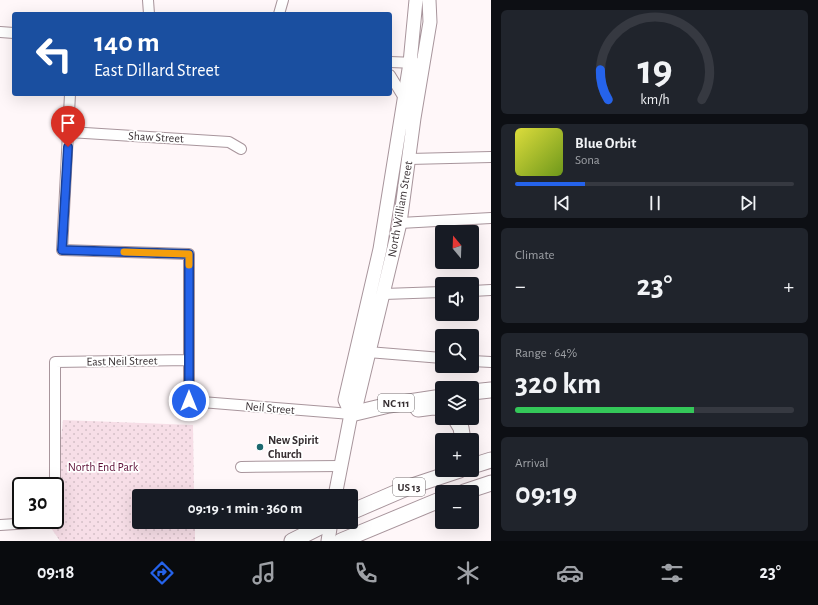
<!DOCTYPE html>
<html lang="en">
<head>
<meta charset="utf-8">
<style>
  :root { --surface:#171b24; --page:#20242c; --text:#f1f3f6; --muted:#9ea1a6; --line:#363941; --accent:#2563eb }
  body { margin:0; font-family:"Alegreya Sans",sans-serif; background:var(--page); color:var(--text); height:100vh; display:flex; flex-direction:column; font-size:15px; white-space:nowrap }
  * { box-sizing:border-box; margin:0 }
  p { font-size:13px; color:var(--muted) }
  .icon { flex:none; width:22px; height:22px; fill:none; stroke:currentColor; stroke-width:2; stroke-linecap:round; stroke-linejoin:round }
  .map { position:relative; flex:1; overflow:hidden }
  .side { display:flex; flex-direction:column; gap:10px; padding:10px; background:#0d0f14; width:327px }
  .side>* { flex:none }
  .guide { position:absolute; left:12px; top:12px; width:380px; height:84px; border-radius:4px; box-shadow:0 4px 16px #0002; background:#1a4fa0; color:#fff; overflow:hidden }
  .needle { width:26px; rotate:341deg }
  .tools { position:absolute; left:435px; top:225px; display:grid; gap:8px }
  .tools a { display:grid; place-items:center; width:44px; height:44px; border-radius:4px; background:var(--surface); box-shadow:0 4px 16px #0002; font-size:20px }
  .speed { position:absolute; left:12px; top:477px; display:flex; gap:8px; font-size:20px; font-weight:700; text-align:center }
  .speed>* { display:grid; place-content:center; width:52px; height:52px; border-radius:50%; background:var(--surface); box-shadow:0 4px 16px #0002; line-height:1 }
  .speed .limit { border:2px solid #111; border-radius:6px; background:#fff; color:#111 }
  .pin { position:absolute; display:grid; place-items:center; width:34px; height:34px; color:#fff; margin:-41px -17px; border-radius:50% 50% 50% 0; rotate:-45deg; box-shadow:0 0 4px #0007 }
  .pin .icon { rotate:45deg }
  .me { position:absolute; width:44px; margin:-22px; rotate:0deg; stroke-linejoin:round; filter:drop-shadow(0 0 3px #0008) }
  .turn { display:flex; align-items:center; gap:14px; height:84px; padding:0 16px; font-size:18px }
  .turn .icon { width:52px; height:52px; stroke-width:2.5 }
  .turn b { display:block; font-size:28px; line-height:34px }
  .big { font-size:30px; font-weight:700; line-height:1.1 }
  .side .tile { flex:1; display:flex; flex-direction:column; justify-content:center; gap:6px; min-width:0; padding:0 14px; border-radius:6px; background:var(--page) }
  .side .dial { align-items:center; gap:0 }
  .dial svg { height:104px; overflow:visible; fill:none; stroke:var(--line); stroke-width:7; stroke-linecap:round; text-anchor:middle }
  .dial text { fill:var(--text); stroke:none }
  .song { display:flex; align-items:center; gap:12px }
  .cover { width:48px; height:48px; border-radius:6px; background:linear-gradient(135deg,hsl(60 70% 55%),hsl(80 70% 35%)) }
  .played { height:4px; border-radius:2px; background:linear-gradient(90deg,var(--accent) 25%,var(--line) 25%) }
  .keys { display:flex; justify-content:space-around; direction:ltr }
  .heat { display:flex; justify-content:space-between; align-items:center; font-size:22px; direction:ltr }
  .charge { height:6px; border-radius:3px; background:linear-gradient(90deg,#34c759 64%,var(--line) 0) }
  .trip { position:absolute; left:132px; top:489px; width:226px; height:40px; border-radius:4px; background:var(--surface); box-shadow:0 4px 16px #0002; font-weight:700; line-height:40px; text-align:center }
  .menu { display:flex; height:64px; justify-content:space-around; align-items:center; background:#090b0e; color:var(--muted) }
  .menu .icon { width:28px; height:28px }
  .menu .on { color:var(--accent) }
  .menu b { font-size:18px; color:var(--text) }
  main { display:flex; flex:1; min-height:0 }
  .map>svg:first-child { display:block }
  .grass { fill:url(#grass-dots) }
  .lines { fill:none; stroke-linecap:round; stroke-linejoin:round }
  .minor-casing { stroke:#a8959c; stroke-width:12 }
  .major-casing { stroke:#a8959c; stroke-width:15 }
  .highway-casing { stroke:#a8959c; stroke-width:17 }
  .minor { stroke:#fff; stroke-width:10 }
  .major { stroke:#fff; stroke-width:13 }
  .highway { stroke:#fff; stroke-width:15 }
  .route-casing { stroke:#184099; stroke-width:10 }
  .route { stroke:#2563eb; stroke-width:7 }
  .slow { stroke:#f59e0b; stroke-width:7 }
  .poi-dot { fill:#1c686f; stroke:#fff; stroke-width:1.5 }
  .labels { text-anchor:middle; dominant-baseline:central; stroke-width:3.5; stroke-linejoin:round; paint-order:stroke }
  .shield { fill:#fff; stroke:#746e70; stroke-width:1 }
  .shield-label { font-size:11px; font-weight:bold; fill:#383033 }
  .street-label { font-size:12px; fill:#383033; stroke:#fff }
  .poi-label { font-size:12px; font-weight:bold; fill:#383033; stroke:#fff; text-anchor:start }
  .park-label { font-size:12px; fill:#5e1138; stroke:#fff }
</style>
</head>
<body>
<main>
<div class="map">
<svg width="491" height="541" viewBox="0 0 491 541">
  <defs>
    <pattern id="grass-dots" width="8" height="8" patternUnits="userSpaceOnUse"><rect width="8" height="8" fill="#f7dee7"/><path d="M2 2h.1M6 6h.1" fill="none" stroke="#d4bfc7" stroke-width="1.8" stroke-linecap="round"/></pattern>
  </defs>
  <rect width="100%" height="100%" fill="#fff7f9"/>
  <path class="grass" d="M63 420 193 425 194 496H139V522H195V541H60L51 528 52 520H55V491Z"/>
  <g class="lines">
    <defs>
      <path id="minor" d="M148 0 149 14
        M279 14 283 0
        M0 32 14 33
        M390 62 416 63
        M390 75 404 98
        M70 94 62 250 189 254V401L351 414
        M69 132 229 142 241 149
        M409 159 491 157
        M400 223 491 218
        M472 291 491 290
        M384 294 442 292
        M368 352 442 358
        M472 361 491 362
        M241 467 340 466
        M55 486V362L189 360
        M0 525 32 523 36 520"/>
      <path id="major" d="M351 414 345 400 380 249 410 63 416 0
        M335 496 351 414 357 402 400 223 414 118 430 22 429 0
        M328 541 331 522"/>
      <path id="highway" d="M472 392 491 390
        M418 409 433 407 442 408
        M351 414 389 405 442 397
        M455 418 461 428 463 440
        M472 466 491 460
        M464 492 491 483
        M351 512 409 487 460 470
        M292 541 330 522
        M341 541 442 499"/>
    </defs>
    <use href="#minor" class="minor-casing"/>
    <use href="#major" class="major-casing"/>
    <use href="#highway" class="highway-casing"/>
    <use href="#minor" class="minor"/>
    <use href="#major" class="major"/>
    <use href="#highway" class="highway"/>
  </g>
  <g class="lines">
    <defs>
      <path id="route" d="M68 147 62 250 189 254V401"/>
    </defs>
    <use href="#route" class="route-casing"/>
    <use href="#route" class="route"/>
    <path class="slow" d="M124 252 189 254V265"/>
  </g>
  <circle class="poi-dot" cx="260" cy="447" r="4"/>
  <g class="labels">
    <g class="shield">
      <rect x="378" y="394" width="36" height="18" rx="3"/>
      <rect x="393" y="478" width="32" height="18" rx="3"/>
    </g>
    <g class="shield-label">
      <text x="396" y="403">NC 111</text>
      <text x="409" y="487">US 13</text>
    </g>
    <g class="street-label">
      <text transform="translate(156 137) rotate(3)">Shaw Street</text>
      <text transform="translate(400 209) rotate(-80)">North William Street</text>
      <text transform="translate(122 361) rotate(-1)">East Neil Street</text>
      <text transform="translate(270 408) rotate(5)">Neil Street</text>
    </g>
    <g class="poi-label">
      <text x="268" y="440">New Spirit<tspan x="268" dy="14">Church</tspan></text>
    </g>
    <g class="park-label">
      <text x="103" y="467">North End Park</text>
    </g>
  </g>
</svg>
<div class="tools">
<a><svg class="needle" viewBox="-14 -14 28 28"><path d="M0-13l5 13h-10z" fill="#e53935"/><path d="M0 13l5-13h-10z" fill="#9ea1a6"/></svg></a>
<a><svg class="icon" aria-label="sound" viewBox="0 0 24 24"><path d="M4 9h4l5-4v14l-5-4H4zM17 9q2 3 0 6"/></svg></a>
<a><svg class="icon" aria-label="search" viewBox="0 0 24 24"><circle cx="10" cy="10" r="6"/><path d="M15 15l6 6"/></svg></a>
<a><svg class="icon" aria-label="layers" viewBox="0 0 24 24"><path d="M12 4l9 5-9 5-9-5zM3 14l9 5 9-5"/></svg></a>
<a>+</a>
<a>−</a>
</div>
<div class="speed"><div class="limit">30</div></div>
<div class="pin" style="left:68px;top:147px;background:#d93025"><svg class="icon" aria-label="arrive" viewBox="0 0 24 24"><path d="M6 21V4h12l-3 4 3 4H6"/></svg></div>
<svg class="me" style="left:189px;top:401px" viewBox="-20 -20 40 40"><circle r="17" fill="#2563eb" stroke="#fff" stroke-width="3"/><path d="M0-11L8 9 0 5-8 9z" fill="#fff"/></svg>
<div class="trip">09:19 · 1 min · 360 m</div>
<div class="guide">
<div class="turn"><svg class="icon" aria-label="left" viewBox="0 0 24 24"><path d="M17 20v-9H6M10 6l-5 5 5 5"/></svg><div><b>140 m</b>East Dillard Street</div></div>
</div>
</div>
<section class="side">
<div class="tile dial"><svg viewBox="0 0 100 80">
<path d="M14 69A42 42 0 1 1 86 69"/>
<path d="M14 69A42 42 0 0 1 8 46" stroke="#2563eb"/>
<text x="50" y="56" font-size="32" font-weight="700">19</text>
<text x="50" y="72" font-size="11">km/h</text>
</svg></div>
<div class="tile">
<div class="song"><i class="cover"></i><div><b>Blue Orbit</b><p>Sona</p></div></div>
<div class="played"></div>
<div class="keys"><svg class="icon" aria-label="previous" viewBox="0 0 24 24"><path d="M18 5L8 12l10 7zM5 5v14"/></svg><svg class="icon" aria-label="pause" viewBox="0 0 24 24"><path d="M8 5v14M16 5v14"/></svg><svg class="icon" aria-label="next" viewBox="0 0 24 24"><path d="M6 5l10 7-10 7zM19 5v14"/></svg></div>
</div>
<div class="tile"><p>Climate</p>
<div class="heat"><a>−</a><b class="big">23°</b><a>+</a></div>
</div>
<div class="tile"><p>Range · 64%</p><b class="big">320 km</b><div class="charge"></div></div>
<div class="tile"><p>Arrival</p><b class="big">09:19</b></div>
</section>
</main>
<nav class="menu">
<b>09:18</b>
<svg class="icon on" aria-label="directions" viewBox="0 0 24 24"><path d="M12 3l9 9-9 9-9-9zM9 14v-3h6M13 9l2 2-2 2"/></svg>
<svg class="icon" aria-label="music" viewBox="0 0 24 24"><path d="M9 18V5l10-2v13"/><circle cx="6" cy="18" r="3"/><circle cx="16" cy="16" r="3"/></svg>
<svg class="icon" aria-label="phone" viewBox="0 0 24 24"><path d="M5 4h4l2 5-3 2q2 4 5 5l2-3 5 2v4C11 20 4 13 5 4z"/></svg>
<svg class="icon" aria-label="climate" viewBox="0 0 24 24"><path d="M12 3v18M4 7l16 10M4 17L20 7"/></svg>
<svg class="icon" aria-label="car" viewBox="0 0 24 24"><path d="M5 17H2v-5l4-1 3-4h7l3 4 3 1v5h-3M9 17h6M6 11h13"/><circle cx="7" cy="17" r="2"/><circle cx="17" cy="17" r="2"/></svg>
<svg class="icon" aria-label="filters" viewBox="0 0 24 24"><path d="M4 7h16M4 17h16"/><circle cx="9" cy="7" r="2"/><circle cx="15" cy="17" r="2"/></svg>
<b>23°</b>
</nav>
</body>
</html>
